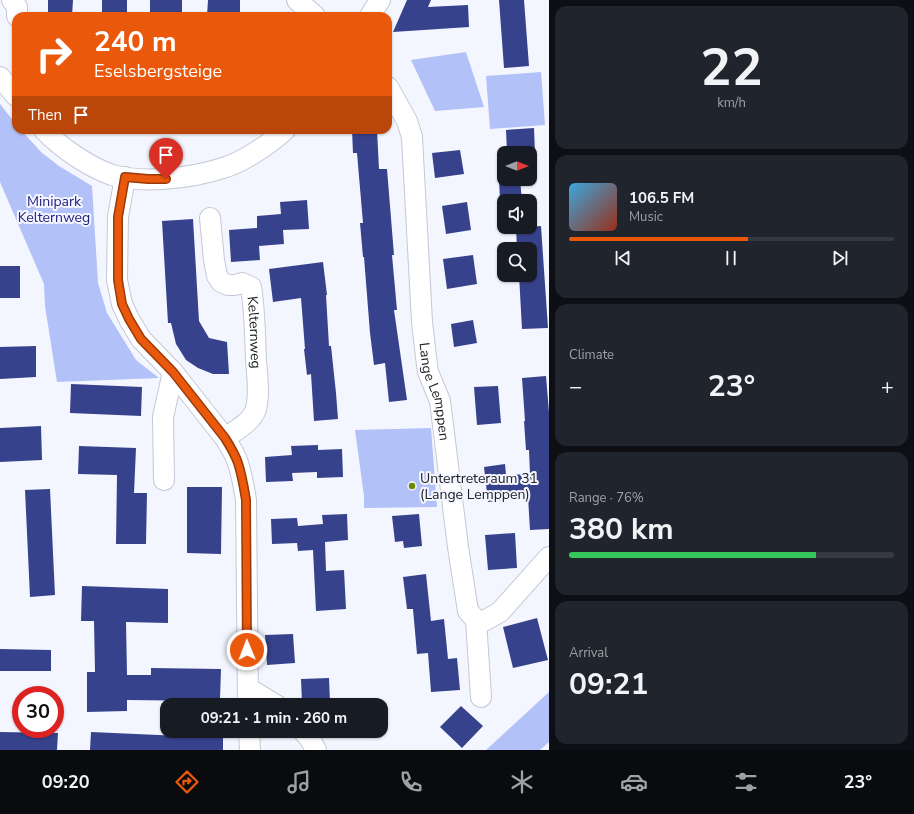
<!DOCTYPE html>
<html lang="en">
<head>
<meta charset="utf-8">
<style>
  :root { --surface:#171b24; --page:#20242c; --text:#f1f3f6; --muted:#9ea1a6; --line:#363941; --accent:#ea580c }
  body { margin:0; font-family:"Nunito Sans",sans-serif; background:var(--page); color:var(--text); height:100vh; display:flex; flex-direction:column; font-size:15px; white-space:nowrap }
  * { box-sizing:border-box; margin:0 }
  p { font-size:13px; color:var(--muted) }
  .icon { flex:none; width:22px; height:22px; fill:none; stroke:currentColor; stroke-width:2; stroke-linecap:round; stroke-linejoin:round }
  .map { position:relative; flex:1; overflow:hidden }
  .sheet { display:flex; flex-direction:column; gap:6px; padding:6px; background:#0d0f14; width:365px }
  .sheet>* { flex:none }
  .banner { position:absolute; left:12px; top:12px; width:380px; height:122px; border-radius:12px; box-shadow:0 1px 3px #0004; background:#ea580c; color:#fff; overflow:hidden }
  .needle { width:26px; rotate:90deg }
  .fabs { position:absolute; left:497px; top:146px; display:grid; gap:8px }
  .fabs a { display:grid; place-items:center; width:40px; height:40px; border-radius:8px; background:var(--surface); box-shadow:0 1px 3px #0004; font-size:20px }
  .speed { position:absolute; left:12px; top:686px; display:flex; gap:8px; font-size:20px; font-weight:700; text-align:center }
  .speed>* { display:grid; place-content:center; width:52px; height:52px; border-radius:50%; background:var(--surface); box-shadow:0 1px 3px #0004; line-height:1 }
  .speed .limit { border:6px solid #d22; background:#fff; color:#111 }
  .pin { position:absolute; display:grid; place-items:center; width:34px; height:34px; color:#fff; margin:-41px -17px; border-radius:50% 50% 50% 0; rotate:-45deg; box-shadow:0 0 4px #0007 }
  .pin .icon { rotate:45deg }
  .me { position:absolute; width:44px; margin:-22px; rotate:359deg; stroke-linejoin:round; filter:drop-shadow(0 0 3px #0008) }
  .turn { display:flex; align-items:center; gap:14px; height:84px; padding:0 16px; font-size:18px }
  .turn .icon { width:52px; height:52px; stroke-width:2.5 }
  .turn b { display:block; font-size:28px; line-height:34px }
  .then { display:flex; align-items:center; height:38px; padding:0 16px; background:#0003; gap:8px; font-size:15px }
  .big { font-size:30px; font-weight:700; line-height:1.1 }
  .sheet .tile { flex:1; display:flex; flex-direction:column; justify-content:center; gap:6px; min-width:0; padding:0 14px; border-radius:12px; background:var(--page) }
  .sheet .dial { align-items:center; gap:0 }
  .dial b { font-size:52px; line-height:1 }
  .song { display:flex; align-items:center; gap:12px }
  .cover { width:48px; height:48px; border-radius:6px; background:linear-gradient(135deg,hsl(200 70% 55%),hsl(10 70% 35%)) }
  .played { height:4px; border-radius:2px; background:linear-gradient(90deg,var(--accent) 55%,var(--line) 55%) }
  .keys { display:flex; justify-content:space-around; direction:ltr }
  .heat { display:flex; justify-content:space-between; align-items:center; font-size:22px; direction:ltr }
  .charge { height:6px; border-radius:3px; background:linear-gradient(90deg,#34c759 76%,var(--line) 0) }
  .trip { position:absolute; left:160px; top:698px; width:228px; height:40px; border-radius:12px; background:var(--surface); box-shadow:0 1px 3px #0004; font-weight:700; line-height:40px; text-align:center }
  .tab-bar { display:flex; height:64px; justify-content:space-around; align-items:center; background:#090b0e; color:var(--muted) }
  .tab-bar .icon { width:28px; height:28px }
  .tab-bar .selected { color:var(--accent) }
  .tab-bar b { font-size:18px; color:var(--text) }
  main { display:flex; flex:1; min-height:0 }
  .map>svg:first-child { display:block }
  .green { fill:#b2c1f8 }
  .building { fill:#37428c }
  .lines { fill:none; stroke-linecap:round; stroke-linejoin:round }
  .minor-casing { stroke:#c4c8d6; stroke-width:22 }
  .minor { stroke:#fff; stroke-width:20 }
  .route-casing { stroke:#983908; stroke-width:10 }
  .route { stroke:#ea580c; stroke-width:7 }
  .poi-dot { fill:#6b8800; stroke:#f4f6ff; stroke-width:1.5 }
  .labels { text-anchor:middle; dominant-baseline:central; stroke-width:4; stroke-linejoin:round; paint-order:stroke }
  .park-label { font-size:14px; fill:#20217f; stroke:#f4f6ff }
  .street-label { font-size:14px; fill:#212227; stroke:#f4f6ff }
  .poi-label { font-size:14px; fill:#212227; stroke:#f4f6ff; text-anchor:start }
</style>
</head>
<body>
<main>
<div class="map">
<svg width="549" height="750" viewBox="0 0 549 750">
  <rect width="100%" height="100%" fill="#f4f6ff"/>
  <path class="green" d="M466 52 484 107 435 111 411 60Z
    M541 72 545 125 490 129 486 76Z
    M0 104 16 124V130H21L41 152 59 166 92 186 98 283 107 313 136 360 159 378 57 382 45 306 44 284 0 182Z
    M431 428 437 507 364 508V496L355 430Z
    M549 692V742L540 750H486Z"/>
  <path class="building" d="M48 0H73L72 16H48Z
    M102 0H127V16H102Z
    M150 0H182V16H150Z
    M208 0H240V16H207Z
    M407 0H431L428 7 468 5 469 27 393 32Z
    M499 0H524L529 66 504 68Z
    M534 128 535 153H507L506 130Z
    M352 130H377L379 169H387L394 255H392L397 310H394L407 400 389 402 385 363 374 365 370 333 364 257H363L360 223H363L357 153H353Z
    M460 150 464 174 435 178 432 153Z
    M499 179H520L522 201H500Z
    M307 200 309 229 283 230 284 244 259 246 260 260 231 262 229 230 257 228V216L281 214 280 202Z
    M467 202 471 230 446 234 442 206Z
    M193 219 199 321 209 338 227 342 229 374H213L198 368 186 360 176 344 171 323H168L162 221Z
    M541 226 548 328 522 329 519 275H530V249H517L516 228Z
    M473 255 477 284 447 289 443 259Z
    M323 262 327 295H326L329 346H331L336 393 338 419 314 421 311 374 307 375 304 349H305L301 298 273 302 269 269Z
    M0 266H20V298H0Z
    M473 320 477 343 454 347 451 324Z
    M36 346V377L0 379V347Z
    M546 376 549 412V529L530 530 528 497 488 502 484 467 505 464 506 475 530 474 529 450H526L524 421H525L522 378Z
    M71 384 142 387 141 416 70 413Z
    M498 386 501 423 477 425 474 387Z
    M41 426 42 460 0 462V428Z
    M318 445V450L342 449 343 477 317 478V472L292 473 293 481 266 482 265 457 292 455 291 446Z
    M79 446 136 448 134 493H147L146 544H116L117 475 78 474Z
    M187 487H222L221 554 187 553Z
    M50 489 55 595 30 597 25 490Z
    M347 514 348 540 325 542 326 571 344 570 346 609 316 611 313 550 298 551 297 543 272 544 271 519 297 518 298 526 323 524 322 515Z
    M419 514 422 546 404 548 403 541 395 542 392 516Z
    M515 533 517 568 488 570 485 535Z
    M426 574 431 621 444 619 448 659 457 658 460 690 431 692 428 653 417 654 413 609H407L403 577Z
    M82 586 168 589V623L126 622 127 675H151V668L221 669 220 699H211V701L127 700V711L87 712V672H95L94 621H81Z
    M537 618 548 660 513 668 503 627Z
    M293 634 295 663 267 665 265 635Z
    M0 649 51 650V671H0Z
    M329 678 330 702 302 703 301 679Z
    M461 706 483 726 462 748 440 727Z
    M181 731H223V750H90L91 732 181 736Z
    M0 732 58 733 57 750H0Z"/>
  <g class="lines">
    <defs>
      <g id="minor">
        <path d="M12 0 17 7V16"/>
        <path d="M297 0 315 16"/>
        <path d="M370 16 380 0"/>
        <path d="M0 77 16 96"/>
        <path id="s1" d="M388 87 407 121 412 137 422 322 427 365 428 372 440 401 458 547 468 611 476 620 481 697"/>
        <path d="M44 130C61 148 89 167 112 175 144 184 192 178 223 168 243 162 270 144 285 130"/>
        <path d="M125 177 118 217 117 280 122 304 129 319 141 339 173 372 225 438C230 446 235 454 238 463 242 475 244 488 246 500L248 705"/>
        <path id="s2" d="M210 218 214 260 217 276 221 282 228 285H235L242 283 251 287C255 311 255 336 256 360 257 375 260 393 256 409 252 422 236 430 225 438"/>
        <path d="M164 480 163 417 173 372"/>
        <path d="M476 620 484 621 500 612 549 557"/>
        <path d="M248 688 276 705"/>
        <path d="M249 731 250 750"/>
        <path d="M303 731 310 739 316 750"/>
      </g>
    </defs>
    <use href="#minor" class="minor-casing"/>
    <use href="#minor" class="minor"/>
  </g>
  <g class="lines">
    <defs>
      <path id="route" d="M166 179H148L125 177 118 217V280L122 304 129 319 141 339 173 372 225 438C230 446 235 454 238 463 242 475 244 488 246 500L247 650"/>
    </defs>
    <use href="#route" class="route-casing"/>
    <use href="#route" class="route"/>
  </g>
  <circle class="poi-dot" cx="412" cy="486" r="4"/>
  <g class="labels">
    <g class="park-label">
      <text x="54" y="201">Minipark<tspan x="54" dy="16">Kelternweg</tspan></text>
    </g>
    <g class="street-label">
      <text stroke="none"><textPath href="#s2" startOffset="143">Kelternweg</textPath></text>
      <text stroke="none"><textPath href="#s1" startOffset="312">Lange Lemppen</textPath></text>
    </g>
    <g class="poi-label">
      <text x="420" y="478">Untertreteraum 31<tspan x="420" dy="16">(Lange Lemppen)</tspan></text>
    </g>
  </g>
</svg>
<div class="fabs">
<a><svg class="needle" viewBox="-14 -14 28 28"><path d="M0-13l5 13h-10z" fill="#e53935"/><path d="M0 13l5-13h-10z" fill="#9ea1a6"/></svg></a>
<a><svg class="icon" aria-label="sound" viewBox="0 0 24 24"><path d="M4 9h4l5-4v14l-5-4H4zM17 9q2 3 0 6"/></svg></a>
<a><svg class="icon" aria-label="search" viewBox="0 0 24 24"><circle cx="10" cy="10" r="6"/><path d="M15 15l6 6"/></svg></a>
</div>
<div class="speed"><div class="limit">30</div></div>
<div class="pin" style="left:166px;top:179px;background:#d93025"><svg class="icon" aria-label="arrive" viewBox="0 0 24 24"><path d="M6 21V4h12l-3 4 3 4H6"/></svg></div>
<svg class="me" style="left:247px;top:650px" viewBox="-20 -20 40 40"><circle r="17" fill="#ea580c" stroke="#fff" stroke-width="3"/><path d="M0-11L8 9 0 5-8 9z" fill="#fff"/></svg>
<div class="trip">09:21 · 1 min · 260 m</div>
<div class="banner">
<div class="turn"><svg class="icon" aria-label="right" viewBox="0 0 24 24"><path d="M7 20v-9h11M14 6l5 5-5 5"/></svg><div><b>240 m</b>Eselsbergsteige</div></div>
<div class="then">Then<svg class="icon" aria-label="arrive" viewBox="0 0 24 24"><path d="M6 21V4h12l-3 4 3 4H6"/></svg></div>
</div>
</div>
<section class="sheet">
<div class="tile dial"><b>22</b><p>km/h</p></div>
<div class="tile">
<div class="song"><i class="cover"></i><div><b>106.5 FM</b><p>Music</p></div></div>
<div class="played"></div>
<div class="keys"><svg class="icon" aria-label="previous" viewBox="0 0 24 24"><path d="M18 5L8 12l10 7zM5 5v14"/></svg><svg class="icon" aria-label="pause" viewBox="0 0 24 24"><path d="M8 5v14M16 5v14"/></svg><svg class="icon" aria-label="next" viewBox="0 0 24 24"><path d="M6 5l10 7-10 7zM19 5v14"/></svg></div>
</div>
<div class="tile"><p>Climate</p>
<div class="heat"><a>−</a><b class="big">23°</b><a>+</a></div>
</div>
<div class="tile"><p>Range · 76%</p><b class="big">380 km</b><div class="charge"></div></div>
<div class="tile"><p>Arrival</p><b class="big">09:21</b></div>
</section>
</main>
<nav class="tab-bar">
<b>09:20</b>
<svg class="icon selected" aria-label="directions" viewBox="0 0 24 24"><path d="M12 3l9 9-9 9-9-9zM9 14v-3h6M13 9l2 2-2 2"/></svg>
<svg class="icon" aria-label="music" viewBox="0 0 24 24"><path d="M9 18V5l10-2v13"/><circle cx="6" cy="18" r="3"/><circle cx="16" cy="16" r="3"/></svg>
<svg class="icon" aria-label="phone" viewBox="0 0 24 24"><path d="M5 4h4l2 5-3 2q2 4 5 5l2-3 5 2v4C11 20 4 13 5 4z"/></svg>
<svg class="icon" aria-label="climate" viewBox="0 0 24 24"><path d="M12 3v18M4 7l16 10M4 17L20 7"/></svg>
<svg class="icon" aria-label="car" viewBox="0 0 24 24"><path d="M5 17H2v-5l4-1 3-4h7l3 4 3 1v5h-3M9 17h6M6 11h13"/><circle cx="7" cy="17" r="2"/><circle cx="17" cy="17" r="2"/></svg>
<svg class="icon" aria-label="filters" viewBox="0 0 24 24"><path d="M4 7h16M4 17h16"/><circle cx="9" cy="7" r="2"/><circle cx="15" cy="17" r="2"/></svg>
<b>23°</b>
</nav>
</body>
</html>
